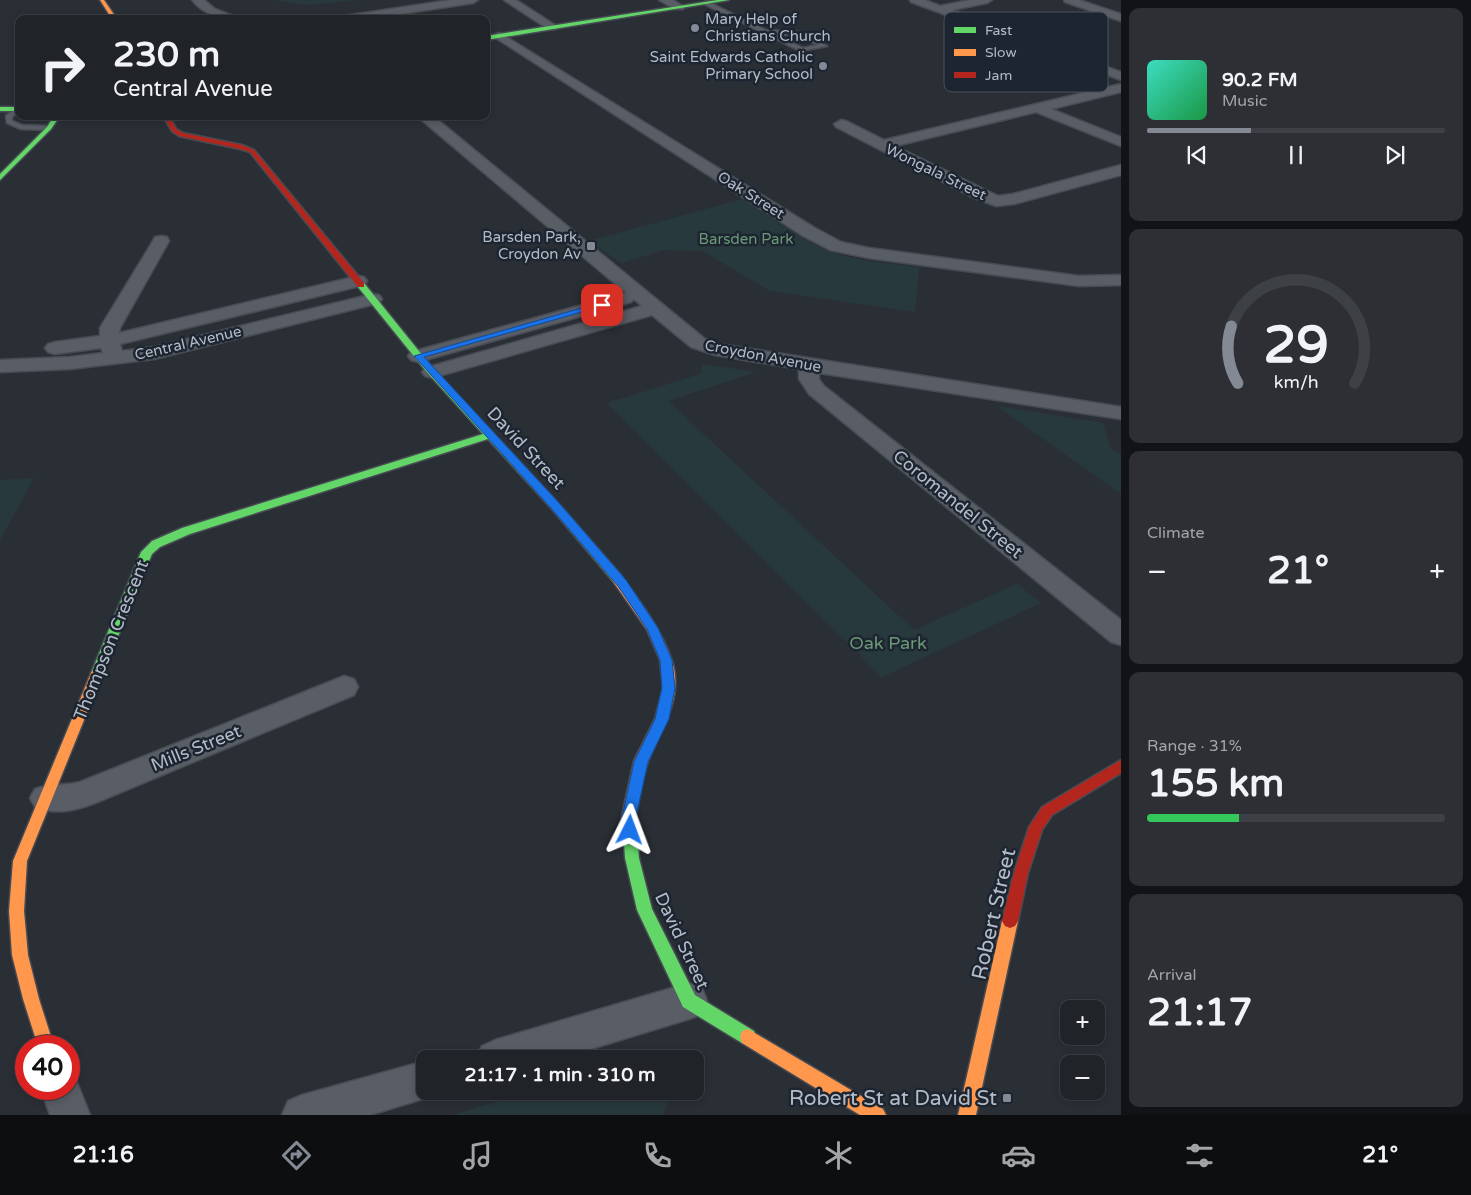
<!DOCTYPE html>
<html lang="en">
<head>
<meta charset="utf-8">
<style>
  :root { --surface:#202328; --page:#2d2f34; --text:#f1f3f6; --muted:#a2a4a8; --line:#3d4045; --accent:#848a95 }
  body { margin:0; font-family:"Varela Round",sans-serif; background:var(--page); color:var(--text); height:100vh; display:flex; flex-direction:column; font-size:19px; white-space:nowrap }
  * { box-sizing:border-box; margin:0 }
  p { font-size:16px; color:var(--muted) }
  .icon { flex:none; width:28px; height:28px; fill:none; stroke:currentColor; stroke-width:2; stroke-linecap:round; stroke-linejoin:round }
  .map { position:relative; flex:1; overflow:hidden }
  .side { display:flex; flex-direction:column; gap:8px; padding:8px; background:#121316; width:350px }
  .side>* { flex:none }
  .top-card { position:absolute; left:15px; top:15px; width:475px; height:105px; border-radius:10px; box-shadow:0 2px 8px #0003,0 0 0 1px var(--line); background:#202328; color:var(--text); overflow:hidden }
  .fabs { position:absolute; left:1060px; top:1000px; display:grid; gap:10px }
  .fabs a { display:grid; place-items:center; width:45px; height:45px; border-radius:10px; background:var(--surface); box-shadow:0 2px 8px #0003,0 0 0 1px var(--line); font-size:25px }
  .speed { position:absolute; left:15px; top:1035px; display:flex; gap:10px; font-size:25px; font-weight:700; text-align:center }
  .speed>* { display:grid; place-content:center; width:65px; height:65px; border-radius:50%; background:var(--surface); box-shadow:0 2px 8px #0003,0 0 0 1px var(--line); line-height:1 }
  .speed .limit { border:8px solid #d22; background:#fff; color:#111 }
  .pin { position:absolute; display:grid; place-items:center; width:42px; height:42px; color:#fff; margin:-21px; border-radius:10px; box-shadow:0 2px 8px #0006 }
  .me { position:absolute; width:55px; margin:-28px; rotate:3deg; stroke-linejoin:round; filter:drop-shadow(0 0 4px #0008) }
  .turn { display:flex; align-items:center; gap:18px; height:105px; padding:0 15px; font-size:22px }
  .turn .icon { width:65px; height:65px; stroke-width:2.5 }
  .turn b { display:block; font-size:35px; line-height:42px }
  .big { font-size:38px; font-weight:700; line-height:1.1 }
  .side .tile { flex:1; display:flex; flex-direction:column; justify-content:center; gap:8px; min-width:0; padding:0 18px; border-radius:10px; background:var(--page) }
  .side .dial { align-items:center; gap:0 }
  .dial svg { height:130px; overflow:visible; fill:none; stroke:var(--line); stroke-width:7; stroke-linecap:round; text-anchor:middle }
  .dial text { fill:var(--text); stroke:none }
  .song { display:flex; align-items:center; gap:15px }
  .cover { width:60px; height:60px; border-radius:8px; background:linear-gradient(135deg,hsl(170 70% 55%),hsl(140 70% 35%)) }
  .played { height:5px; border-radius:2px; background:linear-gradient(90deg,var(--accent) 35%,var(--line) 35%) }
  .keys { display:flex; justify-content:space-around; direction:ltr }
  .heat { display:flex; justify-content:space-between; align-items:center; font-size:28px; direction:ltr }
  .charge { height:8px; border-radius:4px; background:linear-gradient(90deg,#34c759 31%,var(--line) 0) }
  .trip { position:absolute; left:416px; top:1050px; width:288px; height:50px; border-radius:10px; background:var(--surface); box-shadow:0 2px 8px #0003,0 0 0 1px var(--line); font-weight:700; line-height:50px; text-align:center }
  .tab-bar { display:flex; height:80px; justify-content:space-around; align-items:center; background:#0d0e10; color:var(--muted) }
  .tab-bar .icon { width:35px; height:35px }
  .tab-bar .selected { color:var(--accent) }
  .tab-bar b { font-size:22px; color:var(--text) }
  main { display:flex; flex:1; min-height:0 }
  .map>svg:first-child { display:block }
  .green { fill:#27393c }
  .lines { fill:none; stroke-linecap:round; stroke-linejoin:round }
  .lane-casing { stroke:#484b53; stroke-width:3 }
  .street-casing { stroke:#484b53; stroke-width:3 }
  .fast-casing { stroke:#484b53; stroke-width:3 }
  .slow-casing { stroke:#484b53; stroke-width:3 }
  .jam-casing { stroke:#484b53; stroke-width:3 }
  .lane { fill:#595d65; fill-rule:evenodd }
  .street { fill:#595d65; fill-rule:evenodd }
  .fast { fill:#63d668; fill-rule:evenodd }
  .slow { fill:#ff974d; fill-rule:evenodd }
  .jam { fill:#b3261e; fill-rule:evenodd }
  .route { fill:#1a73e8; stroke:#114b97 }
  .poi-dot { fill:#848a95; stroke:#1d2531; stroke-width:2 }
  .labels { text-anchor:middle; dominant-baseline:central; stroke-width:5; stroke-linejoin:round; paint-order:stroke }
  .far-poi-label { font-size:15px; fill:#b4bbc8; stroke:#1d2531; text-anchor:end }
  .far-street-label { font-size:15px; fill:#b4bbc8; stroke:#1d2531 }
  .far-park-label { font-size:15px; fill:#6b9877; stroke:#1d2531 }
  .street-label { font-size:18px; fill:#b4bbc8; stroke:#1d2531 }
  .park-label { font-size:18px; fill:#6b9877; stroke:#1d2531 }
  .near-street-label { font-size:21px; fill:#b4bbc8; stroke:#1d2531 }
  .near-poi-label { font-size:21px; fill:#b4bbc8; stroke:#1d2531; text-anchor:end }
  .key { fill:#1d2531; stroke:#4a525e; stroke-width:1 }
  .key-label { font-size:14px; fill:#b4bbc8 }
</style>
</head>
<body>
<main>
<div class="map">
<svg width="1121" height="1115" viewBox="0 0 1121 1115">
  <rect width="100%" height="100%" fill="#2a2f36"/>
  <path class="green" d="M273 0H361L309 5Z
    M743 199C772 218 800 240 832 252 859 262 891 263 919 267L915 312 770 291 702 251 665 250 621 263 589 241Z
    M703 364 756 372 668 401 914 630 1017 584 1041 603 882 677 607 403 700 374Z
    M997 406 1103 423 1111 449 1121 455V494Z
    M34 478 0 540V480Z
    M532 1091H673L663 1115H453Z"/>
  <g class="lines">
    <defs>
      <path id="lane" d="M706 1 766 30 799 32 827 46 800 51 704 4ZM774 34 796 35 818 45 803 48Z
        M17 107 19 111 12 117V121L22 125 49 126 52 128 49 130 21 129 7 123 6 116Z"/>
      <path id="street" d="M192 0H204L215 9 241 19C222 19 205 16 192 0Z
        M451 0H478L473 3 368 19H339L344 16Z
        M504 0H516L558 27 556 29H548Z
        M659 0H673L684 7 683 9H675Z
        M910 0H925L940 6 970 0H992L987 3 952 10 1121 72V80L911 2Z
        M1064 0H1079L1121 14V21L1065 2Z
        M500 33 815 228 841 242 869 248 1079 276 1121 275V285L1079 286 869 258 830 250 803 236 496 38 494 36 496 34Z
        M1121 84V92L1051 109 1121 137V146L1036 112 895 146 998 196 1013 194 1121 165V175L1014 204 996 206 972 197 836 127 834 124 841 120 846 121 884 140Z
        M417 116H433L705 339 719 344 1121 407V419L819 373V379L824 386 1121 620V645L1111 642 809 394 799 379V369L715 355 691 347 652 315 439 376 432 378 425 376 422 372 425 368 642 306 634 299 631 302 425 360 418 362 411 360 408 356 411 352 626 293Z
        M161 236 167 237 169 241 120 328 119 333 358 276 364 277 367 281 364 285 120 344 122 351 154 347 373 294 379 295 382 299 379 303 154 359 70 369 0 372V360L70 357 103 353 101 348 55 354 48 352 45 348 48 344 55 342 100 336V328L153 241 155 237Z
        M344 676 354 679 358 687 354 695 95 803C74 811 56 815 35 807L30 798 35 789C50 783 65 786 80 782Z
        M689 983 702 988 707 1001 702 1014 689 1019 558 1059H476L482 1046 495 1040Z
        M425 1061V1091H440L439 1094 370 1115H282L288 1101 302 1095Z
        M69 1073 74 1075 90 1115H50L41 1089H69Z"/>
      <path id="fast" d="M718 0H729L486 40V36Z
        M0 107H19V111H0Z
        M54 116H60L51 129 0 180V174L47 127Z
        M358 283H364L431 366 559 504 620 574 622 577 620 580H612L551 508 488 439 190 534 160 547 152 554 103 673 101 676 97 678 93 676 91 673 141 552 152 541 182 528 483 434 425 370 358 287Z
        M629 809 634 811 636 815 639 858 652 909 695 995 754 1031 756 1037 754 1043 748 1045 742 1043 683 1007 637 910 625 858 622 815 624 811Z"/>
      <path id="slow" d="M100 0H104L117 19H112Z
        M616 573 620 574C639 601 660 627 671 658 685 696 662 727 649 759 642 776 640 797 636 815L634 819 629 821 624 819 622 815 634 761 655 719 663 688 660 660 647 630 610 577Z
        M97 668 101 670 103 673 27 861 24 911 28 955 39 999 54 1046H38L23 999 12 955 9 911 13 861 91 673 93 670Z
        M1010 914 1015 916 1018 921 976 1115H958L1002 921 1005 916Z
        M748 1029 883 1109 886 1115H860L742 1043 740 1037 742 1031Z"/>
      <path id="jam" d="M163 116H169L176 129 183 133 242 145 254 150 364 283V287H358L250 152 240 149 179 136 172 131Z
        M1121 760V773L1052 815 1042 830 1028 873 1018 921 1015 926 1010 928 1005 926 1002 921 1014 873 1029 827 1042 807Z"/>
    </defs>
    <use href="#lane" class="lane-casing"/>
    <use href="#street" class="street-casing"/>
    <use href="#fast" class="fast-casing"/>
    <use href="#slow" class="slow-casing"/>
    <use href="#jam" class="jam-casing"/>
    <use href="#lane" class="lane"/>
    <use href="#street" class="street"/>
    <use href="#fast" class="fast"/>
    <use href="#slow" class="slow"/>
    <use href="#jam" class="jam"/>
  </g>
  <path class="route" d="M599 303 606 305 424 357 559 503 626 580 658 628 672 660 675 688 669 719 648 762 636 817 637 830 635 835 630 837 625 835 622 817 634 762 655 719 662 688 660 660 647 629 618 586 551 508 414 356Z"/>
  <g class="poi-dot">
    <circle cx="695" cy="28" r="5"/>
    <circle cx="823" cy="66" r="5"/>
    <rect x="586" y="241" width="10" height="10" rx="2.5"/>
    <rect x="1002" y="1093" width="10" height="10" rx="2.5"/>
  </g>
  <g class="labels">
    <g class="far-poi-label">
      <text x="705" y="19" text-anchor="start">Mary Help of<tspan x="705" dy="17">Christians Church</tspan></text>
      <text x="813" y="57">Saint Edwards Catholic<tspan x="813" dy="17">Primary School</tspan></text>
      <text x="581" y="237">Barsden Park,<tspan x="581" dy="17">Croydon Av</tspan></text>
    </g>
    <g class="far-street-label">
      <text transform="translate(936 172) rotate(26)">Wongala Street</text>
      <text transform="translate(751 195) rotate(32)">Oak Street</text>
      <text transform="translate(188 343) rotate(-13)">Central Avenue</text>
      <text transform="translate(763 356) rotate(11)">Croydon Avenue</text>
    </g>
    <g class="far-park-label">
      <text x="746" y="239">Barsden Park</text>
    </g>
    <g class="street-label">
      <text transform="translate(526 448) rotate(47)">David Street</text>
      <text transform="translate(958 504) rotate(39)">Coromandel Street</text>
      <text transform="translate(111 640) rotate(-68)">Thompson Crescent</text>
      <text transform="translate(196 748) rotate(-22)">Mills Street</text>
      <text transform="translate(682 941) rotate(65)">David Street</text>
    </g>
    <g class="park-label">
      <text x="888" y="643">Oak Park</text>
    </g>
    <g class="near-street-label">
      <text transform="translate(994 914) rotate(-77)">Robert Street</text>
    </g>
    <g class="near-poi-label">
      <text x="997" y="1098">Robert St at David St</text>
    </g>
  </g>
  <rect x="944" y="12" width="164" height="80" rx="8" class="key"/>
  <rect x="954" y="27" width="22" height="6" fill="#63d668"/>
  <rect x="954" y="49" width="22" height="7" fill="#ff974d"/>
  <rect x="954" y="72" width="22" height="6" fill="#b3261e"/>
  <g class="key-label">
    <text x="985" y="35">Fast</text>
    <text x="985" y="57">Slow</text>
    <text x="985" y="80">Jam</text>
  </g>
</svg>
<div class="fabs">
<a>+</a>
<a>−</a>
</div>
<div class="speed"><div class="limit">40</div></div>
<div class="pin" style="left:602px;top:305px;background:#d93025"><svg class="icon" aria-label="arrive" viewBox="0 0 24 24"><path d="M6 21V4h12l-3 4 3 4H6"/></svg></div>
<svg class="me" style="left:630px;top:830px" viewBox="-20 -20 40 40"><path d="M0-17L14 15 0 8-14 15z" fill="#1a73e8" stroke="#fff" stroke-width="4"/></svg>
<div class="trip">21:17 · 1 min · 310 m</div>
<div class="top-card">
<div class="turn"><svg class="icon" aria-label="right" viewBox="0 0 24 24"><path d="M7 20v-9h11M14 6l5 5-5 5"/></svg><div><b>230 m</b>Central Avenue</div></div>
</div>
</div>
<section class="side">
<div class="tile">
<div class="song"><i class="cover"></i><div><b>90.2 FM</b><p>Music</p></div></div>
<div class="played"></div>
<div class="keys"><svg class="icon" aria-label="previous" viewBox="0 0 24 24"><path d="M18 5L8 12l10 7zM5 5v14"/></svg><svg class="icon" aria-label="pause" viewBox="0 0 24 24"><path d="M8 5v14M16 5v14"/></svg><svg class="icon" aria-label="next" viewBox="0 0 24 24"><path d="M6 5l10 7-10 7zM19 5v14"/></svg></div>
</div>
<div class="tile dial"><svg viewBox="0 0 100 80">
<path d="M14 69A42 42 0 1 1 86 69"/>
<path d="M14 69A42 42 0 0 1 10 34" stroke="#848a95"/>
<text x="50" y="56" font-size="32" font-weight="700">29</text>
<text x="50" y="72" font-size="11">km/h</text>
</svg></div>
<div class="tile"><p>Climate</p>
<div class="heat"><a>−</a><b class="big">21°</b><a>+</a></div>
</div>
<div class="tile"><p>Range · 31%</p><b class="big">155 km</b><div class="charge"></div></div>
<div class="tile"><p>Arrival</p><b class="big">21:17</b></div>
</section>
</main>
<nav class="tab-bar">
<b>21:16</b>
<svg class="icon selected" aria-label="directions" viewBox="0 0 24 24"><path d="M12 3l9 9-9 9-9-9zM9 14v-3h6M13 9l2 2-2 2"/></svg>
<svg class="icon" aria-label="music" viewBox="0 0 24 24"><path d="M9 18V5l10-2v13"/><circle cx="6" cy="18" r="3"/><circle cx="16" cy="16" r="3"/></svg>
<svg class="icon" aria-label="phone" viewBox="0 0 24 24"><path d="M5 4h4l2 5-3 2q2 4 5 5l2-3 5 2v4C11 20 4 13 5 4z"/></svg>
<svg class="icon" aria-label="climate" viewBox="0 0 24 24"><path d="M12 3v18M4 7l16 10M4 17L20 7"/></svg>
<svg class="icon" aria-label="car" viewBox="0 0 24 24"><path d="M5 17H2v-5l4-1 3-4h7l3 4 3 1v5h-3M9 17h6M6 11h13"/><circle cx="7" cy="17" r="2"/><circle cx="17" cy="17" r="2"/></svg>
<svg class="icon" aria-label="filters" viewBox="0 0 24 24"><path d="M4 7h16M4 17h16"/><circle cx="9" cy="7" r="2"/><circle cx="15" cy="17" r="2"/></svg>
<b>21°</b>
</nav>
</body>
</html>
